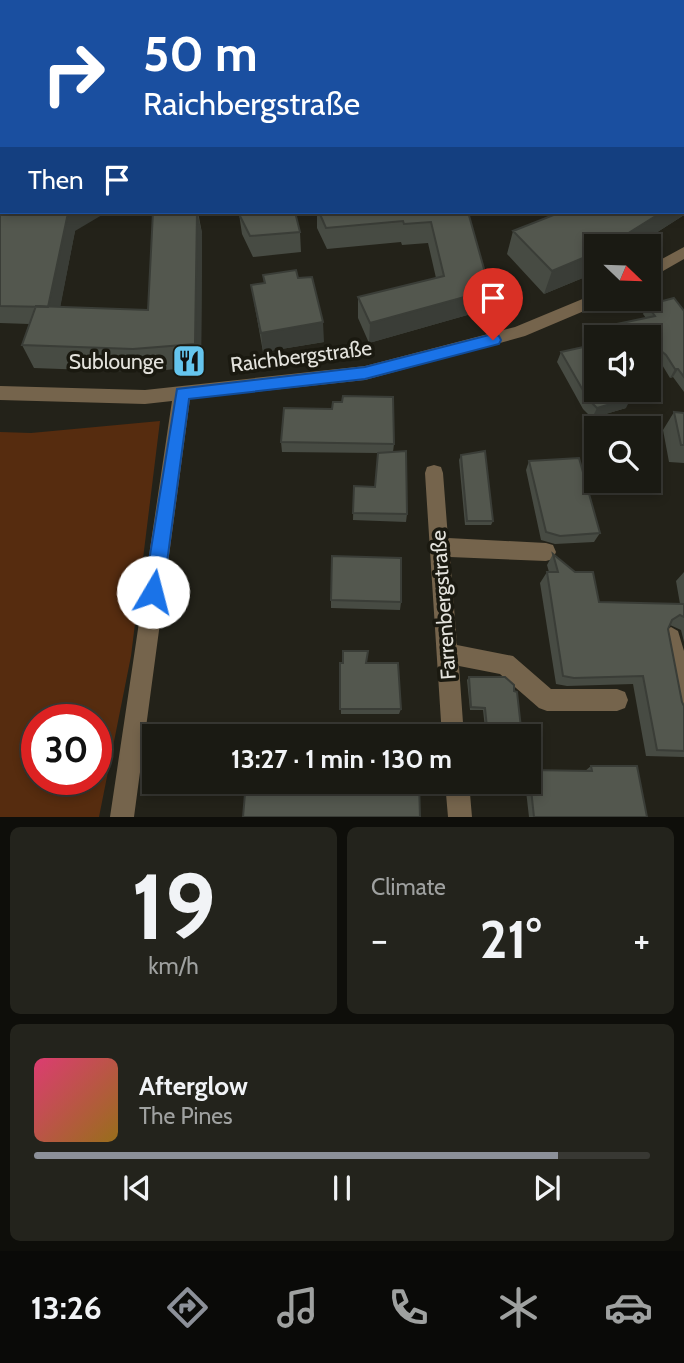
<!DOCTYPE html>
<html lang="en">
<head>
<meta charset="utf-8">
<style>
  :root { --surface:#1a1a13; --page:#23231c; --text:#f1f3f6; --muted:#9fa1a0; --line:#383833; --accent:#8c9099 }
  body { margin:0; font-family:Cabin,sans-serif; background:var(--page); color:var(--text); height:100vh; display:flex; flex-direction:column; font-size:26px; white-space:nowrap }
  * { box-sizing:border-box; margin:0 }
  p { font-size:23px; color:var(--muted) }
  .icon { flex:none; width:38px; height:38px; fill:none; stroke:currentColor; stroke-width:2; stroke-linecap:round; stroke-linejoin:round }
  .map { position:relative; height:817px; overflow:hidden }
  .details { display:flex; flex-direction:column; gap:10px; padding:10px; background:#0e0e0a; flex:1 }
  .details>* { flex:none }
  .top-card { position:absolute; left:0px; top:0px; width:684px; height:214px; box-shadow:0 4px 10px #0003,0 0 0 2px var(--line); background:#1a4fa0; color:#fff; overflow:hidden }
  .needle { width:46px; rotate:113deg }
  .buttons { position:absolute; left:584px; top:234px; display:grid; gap:14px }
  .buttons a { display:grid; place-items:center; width:77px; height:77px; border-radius:0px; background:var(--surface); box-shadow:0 4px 10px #0003,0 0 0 2px var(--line); font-size:35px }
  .speed { position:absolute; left:21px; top:704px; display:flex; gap:14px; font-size:35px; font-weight:700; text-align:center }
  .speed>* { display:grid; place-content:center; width:91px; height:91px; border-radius:50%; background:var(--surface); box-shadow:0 4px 10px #0003,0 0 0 2px var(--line); line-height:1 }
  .speed .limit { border:10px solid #d22; background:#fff; color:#111 }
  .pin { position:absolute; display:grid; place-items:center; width:60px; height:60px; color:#fff; margin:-72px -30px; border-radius:50% 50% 50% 0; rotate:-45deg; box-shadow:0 0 7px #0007 }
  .pin .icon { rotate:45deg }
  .me { position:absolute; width:77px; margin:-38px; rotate:8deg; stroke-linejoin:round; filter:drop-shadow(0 0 5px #0008) }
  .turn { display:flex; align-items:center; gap:24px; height:147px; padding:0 28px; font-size:32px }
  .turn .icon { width:91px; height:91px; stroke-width:2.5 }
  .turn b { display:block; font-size:49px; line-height:60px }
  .then { display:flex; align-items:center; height:66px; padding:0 28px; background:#0003; gap:14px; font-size:26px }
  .big { font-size:52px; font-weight:800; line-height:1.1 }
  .details .widget { flex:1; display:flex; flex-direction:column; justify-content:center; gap:10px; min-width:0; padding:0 24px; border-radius:10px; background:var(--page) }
  .details .dial { align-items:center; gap:0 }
  .dial b { font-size:91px; line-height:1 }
  .song { display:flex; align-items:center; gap:21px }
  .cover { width:84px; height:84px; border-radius:10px; background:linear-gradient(135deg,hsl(340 70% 55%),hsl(40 70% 35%)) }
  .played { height:7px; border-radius:4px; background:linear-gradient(90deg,var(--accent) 85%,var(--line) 85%) }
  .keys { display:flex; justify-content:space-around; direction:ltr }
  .heat { display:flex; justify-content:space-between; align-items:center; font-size:38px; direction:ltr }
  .details .tiles { flex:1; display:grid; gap:10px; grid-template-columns:1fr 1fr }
  .widget:last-child { grid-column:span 2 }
  .trip { position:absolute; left:142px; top:724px; width:399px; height:70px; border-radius:0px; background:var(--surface); box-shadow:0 4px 10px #0003,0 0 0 2px var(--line); font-weight:800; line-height:70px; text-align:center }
  .tab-bar { display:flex; height:112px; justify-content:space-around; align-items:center; background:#0a0a08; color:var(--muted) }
  .tab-bar .icon { width:49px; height:49px }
  .tab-bar .active { color:var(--accent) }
  .tab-bar b { font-size:32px; color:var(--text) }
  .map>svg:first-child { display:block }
  .green { fill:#562c0f; fill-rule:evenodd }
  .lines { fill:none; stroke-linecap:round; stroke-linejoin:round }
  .minor { fill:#75644c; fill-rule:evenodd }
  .wall { fill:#474b43 }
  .shaded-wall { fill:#3a3d37 }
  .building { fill:#53574e; stroke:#3a3d37; stroke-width:2 }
  .route { fill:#1a73e8; stroke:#114b97; stroke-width:2 }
  .labels { text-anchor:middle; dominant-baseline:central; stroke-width:7; stroke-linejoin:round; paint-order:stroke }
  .street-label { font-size:21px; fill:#e3e2dc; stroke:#1a1910 }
  .poi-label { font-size:21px; fill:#e3e2dc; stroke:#1a1910; text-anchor:end }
</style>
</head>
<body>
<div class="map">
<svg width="684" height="817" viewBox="0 0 684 817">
  <rect width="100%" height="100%" fill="#232219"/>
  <path class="green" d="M160 421 131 656 99 817H0V432L31 433ZM37 719H96V779H37Z"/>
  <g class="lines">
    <path class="minor" d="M304 0H316V2H304Z
      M428 0H440V2H429Z
      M1 12 2 20H0V12Z
      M682 13H684V19H682Z
      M682 88H684V96H682Z
      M684 247V259L649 279V266Z
      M597 293V299H605L603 303 525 336 365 380 190 399 134 817H110L172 401 145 404 0 400V386L145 390 365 366 515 327Z
      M434 465 441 467 443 473 448 538 546 543 553 545 556 552 553 559 546 561 450 557 457 645 513 656 551 689H617L625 692 628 700 625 708 617 711H547L539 708 500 674 459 666 464 737H442L425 473 427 467Z
      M671 627 678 631 684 651V719L676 716 673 708 660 638 664 631Z
      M445 782H469L472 817H448Z"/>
  </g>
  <path class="wall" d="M446 0H482V2H447Z
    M520 0H627L626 2H521Z
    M664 0H684V10H682V2H665Z
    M2 45V127H0V52Z
    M684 136V215L634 247H597L590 275 544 294 507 254 513 231 682 212Z
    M0 202 75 231 60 307 148 310 153 217 146 212H198L202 233 201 367 141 372 34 368 22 345 29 324 0 323Z
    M317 212H468L490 290 485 310 369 343 358 318V297L436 278 428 243 402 245 401 242 327 249 317 228Z
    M239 214 300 232 301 252 253 257 242 234Z
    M263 275 298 278 324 342 263 352 251 285 264 283Z
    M647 305 684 311V392L673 377 670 378 661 363 649 354V338H597V390L626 408 592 418 583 409 557 362 561 352 593 345 589 338 593 329 646 318 643 314Z
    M332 409 394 444 393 452 407 514 406 522 353 520 354 486 375 487 378 453 282 452 281 442Z
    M674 412 684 413V463L669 462 663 430Z
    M461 455 493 521 491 525H465L459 460Z
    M529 461 600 533 594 542 555 544 541 540 526 470Z
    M553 554 599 602 680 604 676 581 684 572V642L681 630 670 625 668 629 682 702 684 706V757L646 756 633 684 567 686 556 684 540 583 547 572H549L547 565Z
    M331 600 401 602 400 610 331 608Z
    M340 663H366L401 709 399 714H341Z
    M469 677 522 737H486L483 710H470L467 680Z
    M591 766 647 817H529L525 782H528V771H585Z"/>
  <path class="shaded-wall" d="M2 180V194L0 195V181Z
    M684 198V215L634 247H606L662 212H682V199Z
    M70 212H107L75 231 57 324 48 307 68 213Z
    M197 212 202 233 201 367 195 344Z
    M597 252V270L590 275 544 294 552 271Z
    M490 290 485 310 369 343 370 323Z
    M323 322 324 342 263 352 261 333Z
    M675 369H678L673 377 670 378Z
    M631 398 626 408 592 418 597 408Z"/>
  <path class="building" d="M14 0H289V2H13Z
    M2 45V109H0V52Z
    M684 136V198L682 199V137Z
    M0 158H2V180L0 181Z
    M0 202H2V212H70L68 213 48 307 0 306Z
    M153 212H197L195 344 133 349 22 345 36 306 148 310Z
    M263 212H295L300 232 250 236 239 214Z
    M319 212H468L490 290 370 323 358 297 444 276 431 222 404 224 403 221 326 228Z
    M561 212H662L606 247H597V252L552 271 513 231Z
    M296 270 298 278 312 277 323 322 261 333 251 285 265 283 263 275Z
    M674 298 684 311V377L678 369H675L666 355 649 341V338H598L593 329 655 316 647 305Z
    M597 344V390H626L631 398 597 408 588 399 561 352Z
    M343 396 393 397 394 444 281 442 284 408 332 409 333 402H342Z
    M674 412 684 413V445H681Z
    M406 451 407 514 353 513 354 486 375 487 378 453Z
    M485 451 493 521H467L461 455Z
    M579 458 600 533 560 536 546 532 529 461Z
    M553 554 575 572H593L599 602 684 604V617L680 615 672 620 668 629 682 702 684 706V751L657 750 643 676 574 678 563 676 547 572H558Z
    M332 556 401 558V602L331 600Z
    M343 651H368L366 663H398L401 709H340V663H343Z
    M469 677H505L514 685V691L517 692 522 737H488L485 708 471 707Z
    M591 766H637L647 817H534L529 770 592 771Z
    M246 782H419L420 817H243Z"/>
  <path class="route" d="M493 334 499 336 501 340 499 344 365 379 189 399 163 592 160 598 153 601 147 598 144 592 177 389 365 367Z"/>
  <defs>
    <symbol id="restaurant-square" viewBox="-11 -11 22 22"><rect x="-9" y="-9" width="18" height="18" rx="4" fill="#65c5ee" stroke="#1a1910"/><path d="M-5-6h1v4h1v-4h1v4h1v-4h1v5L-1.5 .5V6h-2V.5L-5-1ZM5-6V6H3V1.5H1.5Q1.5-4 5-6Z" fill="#111"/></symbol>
  </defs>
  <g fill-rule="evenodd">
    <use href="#restaurant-square" x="170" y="342" width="38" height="38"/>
  </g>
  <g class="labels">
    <g class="street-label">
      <text transform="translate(301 356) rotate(-7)">Raichbergstraße</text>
      <text transform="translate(443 605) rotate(-94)">Farrenbergstraße</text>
    </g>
    <g class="poi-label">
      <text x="164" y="361">Sublounge</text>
    </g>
  </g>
</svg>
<div class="buttons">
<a><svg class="needle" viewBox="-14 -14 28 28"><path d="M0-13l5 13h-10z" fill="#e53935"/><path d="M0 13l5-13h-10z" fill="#9fa1a0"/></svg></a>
<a><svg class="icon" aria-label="sound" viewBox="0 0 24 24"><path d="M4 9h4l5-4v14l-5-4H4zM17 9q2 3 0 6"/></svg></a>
<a><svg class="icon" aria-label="search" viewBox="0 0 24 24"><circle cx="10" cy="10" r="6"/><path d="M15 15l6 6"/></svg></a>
</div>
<div class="speed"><div class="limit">30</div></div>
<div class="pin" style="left:493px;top:340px;background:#d93025"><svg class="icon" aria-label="arrive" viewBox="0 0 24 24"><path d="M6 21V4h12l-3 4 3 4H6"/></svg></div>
<svg class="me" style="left:153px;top:592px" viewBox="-20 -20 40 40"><circle r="19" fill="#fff"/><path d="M0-13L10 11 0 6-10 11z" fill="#1a73e8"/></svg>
<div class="trip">13:27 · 1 min · 130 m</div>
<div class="top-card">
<div class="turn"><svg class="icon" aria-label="right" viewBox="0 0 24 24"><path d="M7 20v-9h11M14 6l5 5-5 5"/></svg><div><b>50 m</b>Raichbergstraße</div></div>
<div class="then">Then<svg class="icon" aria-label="arrive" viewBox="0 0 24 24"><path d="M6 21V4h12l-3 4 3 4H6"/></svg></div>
</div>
</div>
<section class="details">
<div class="tiles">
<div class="widget dial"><b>19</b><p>km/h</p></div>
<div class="widget"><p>Climate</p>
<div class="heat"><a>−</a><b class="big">21°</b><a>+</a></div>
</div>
<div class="widget">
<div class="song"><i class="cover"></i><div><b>Afterglow</b><p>The Pines</p></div></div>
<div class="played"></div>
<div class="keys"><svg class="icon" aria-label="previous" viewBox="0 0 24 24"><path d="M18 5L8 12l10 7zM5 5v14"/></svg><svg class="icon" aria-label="pause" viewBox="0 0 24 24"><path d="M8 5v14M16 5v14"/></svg><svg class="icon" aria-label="next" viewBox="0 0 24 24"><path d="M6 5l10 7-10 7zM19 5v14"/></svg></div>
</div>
</div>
</section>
<nav class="tab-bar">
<b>13:26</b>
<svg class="icon active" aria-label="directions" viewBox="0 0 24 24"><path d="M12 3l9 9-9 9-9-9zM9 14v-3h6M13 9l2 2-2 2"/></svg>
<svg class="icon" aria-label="music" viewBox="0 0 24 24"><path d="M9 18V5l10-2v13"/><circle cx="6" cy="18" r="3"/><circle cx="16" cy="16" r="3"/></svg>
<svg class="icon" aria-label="phone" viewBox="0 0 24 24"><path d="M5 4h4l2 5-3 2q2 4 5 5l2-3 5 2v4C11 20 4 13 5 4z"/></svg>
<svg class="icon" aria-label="climate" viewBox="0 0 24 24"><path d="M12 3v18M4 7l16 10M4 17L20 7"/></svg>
<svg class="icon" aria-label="car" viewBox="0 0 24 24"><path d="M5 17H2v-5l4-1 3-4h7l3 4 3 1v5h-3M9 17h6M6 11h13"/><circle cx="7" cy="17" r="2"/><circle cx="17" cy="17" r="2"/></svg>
</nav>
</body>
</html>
